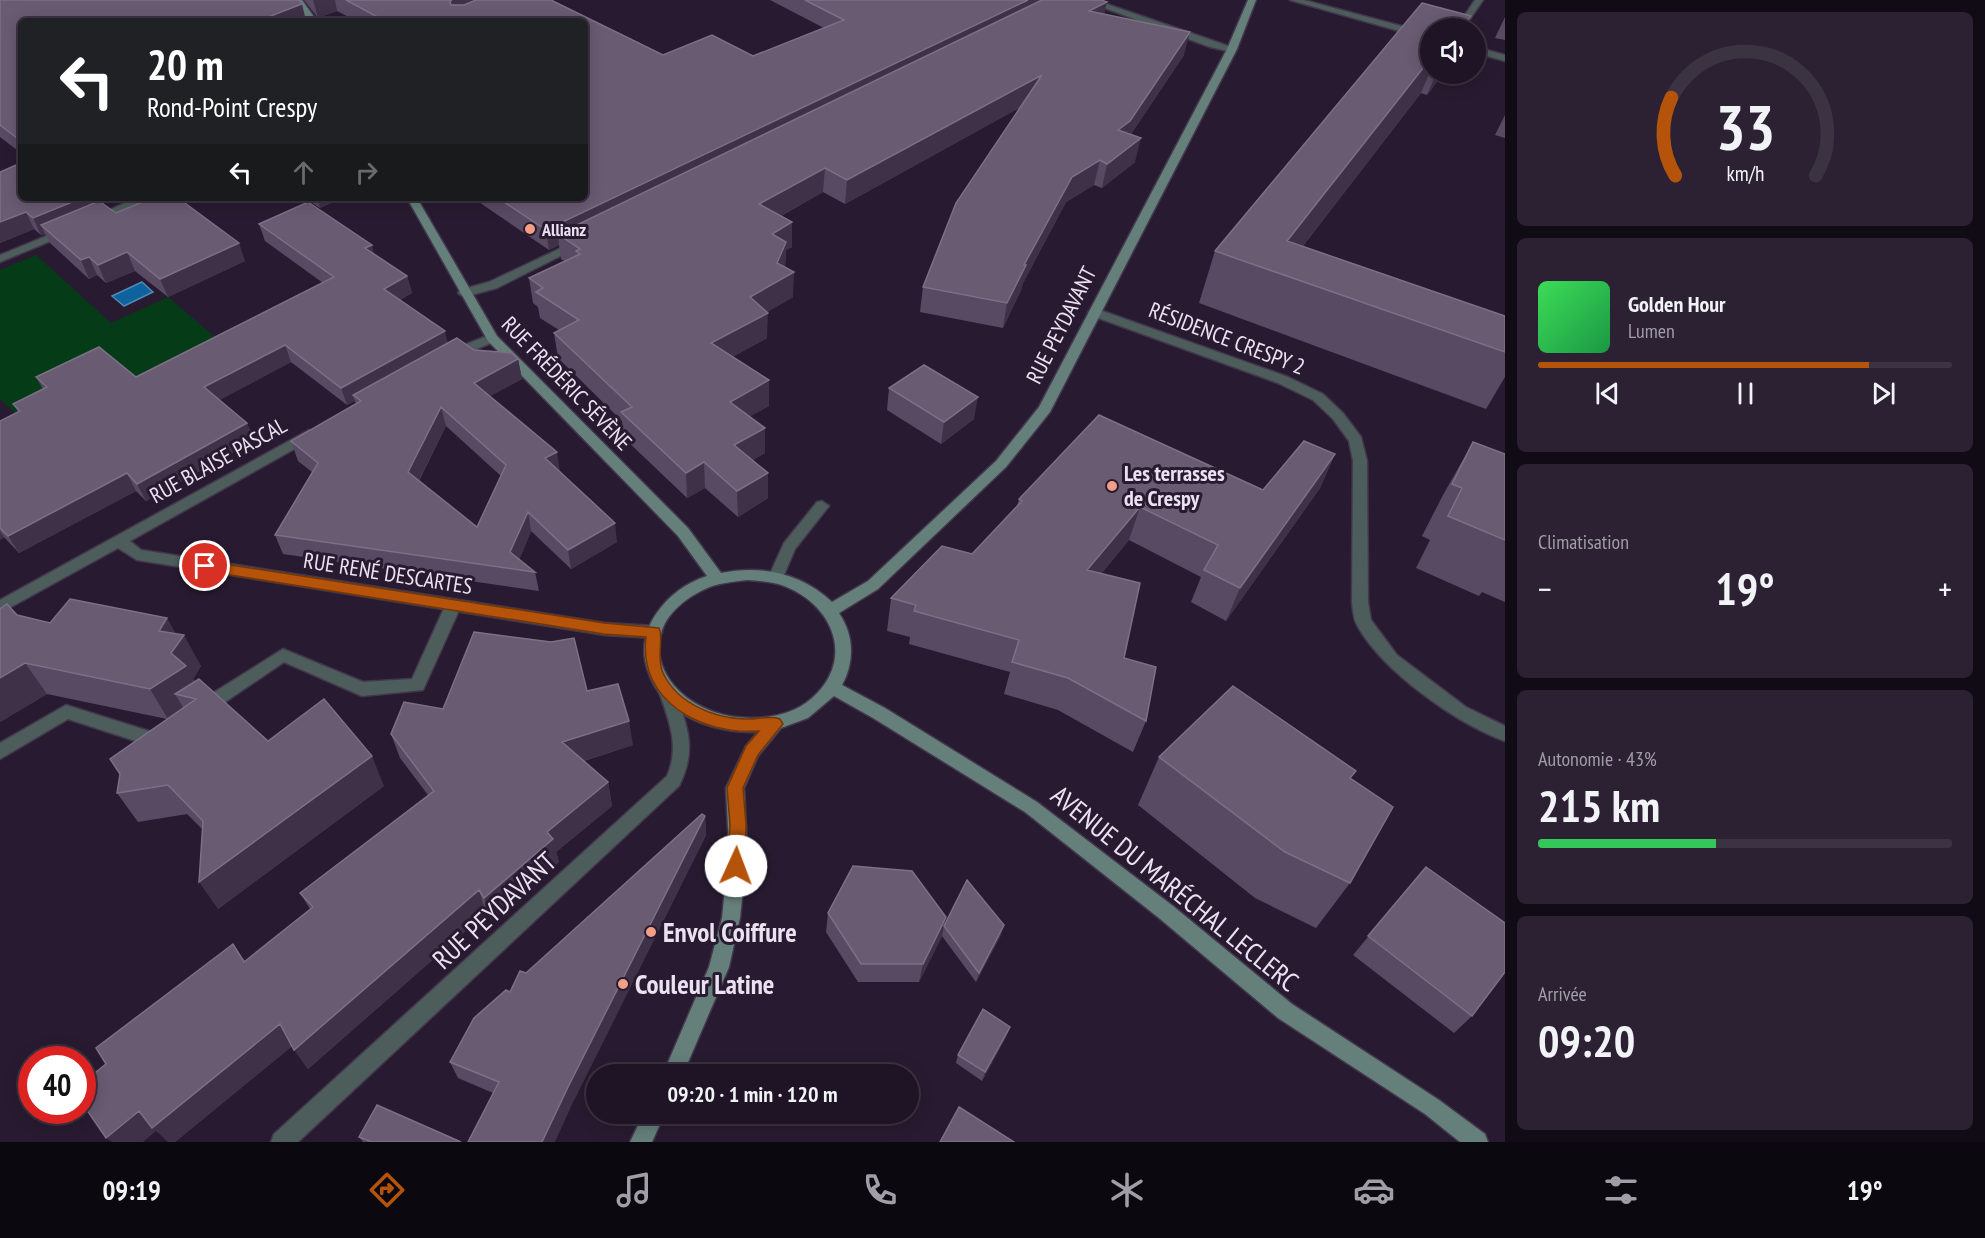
<!DOCTYPE html>
<html lang="fr">
<head>
<meta charset="utf-8">
<style>
  :root { --surface:#1e1425; --page:#2b2132; --text:#f1f3f6; --muted:#a19ea7; --line:#3c3342; --accent:#b45309 }
  body { margin:0; font-family:"PT Sans Narrow",sans-serif; background:var(--page); color:var(--text); height:100vh; display:flex; flex-direction:column; font-size:22px; white-space:nowrap }
  * { box-sizing:border-box; margin:0 }
  p { font-size:20px; color:var(--muted) }
  .icon { flex:none; width:33px; height:33px; fill:none; stroke:currentColor; stroke-width:2; stroke-linecap:round; stroke-linejoin:round }
  .map { position:relative; flex:1; overflow:hidden }
  .details { display:flex; flex-direction:column; gap:12px; padding:12px; background:#100b14; width:480px }
  .details>* { flex:none }
  .guide { position:absolute; left:18px; top:18px; width:570px; height:183px; border-radius:9px; box-shadow:0 3px 15px #0003,0 0 0 2px var(--line); background:#202124; color:#fff; overflow:hidden }
  .fabs { position:absolute; left:1420px; top:18px; display:grid; gap:12px }
  .fabs a { display:grid; place-items:center; width:66px; height:66px; border-radius:50%; background:var(--surface); box-shadow:0 3px 15px #0003,0 0 0 2px var(--line); font-size:30px }
  .speed { position:absolute; left:18px; top:1046px; display:flex; gap:12px; font-size:30px; font-weight:700; text-align:center }
  .speed>* { display:grid; place-content:center; width:78px; height:78px; border-radius:50%; background:var(--surface); box-shadow:0 3px 15px #0003,0 0 0 2px var(--line); line-height:1 }
  .speed .limit { border:9px solid #d22; background:#fff; color:#111 }
  .pin { position:absolute; display:grid; place-items:center; width:51px; height:51px; color:#fff; margin:-26px; border:3px solid #fff; border-radius:50%; box-shadow:0 2px 6px #0007 }
  .me { position:absolute; width:66px; margin:-33px; rotate:2deg; stroke-linejoin:round; filter:drop-shadow(0 0 4px #0008) }
  .turn { display:flex; align-items:center; gap:21px; height:126px; padding:0 30px; font-size:27px }
  .turn .icon { width:78px; height:78px; stroke-width:2.5 }
  .turn b { display:block; font-size:42px; line-height:51px }
  .lanes { display:flex; align-items:center; height:57px; padding:0 30px; background:#0003; justify-content:center; gap:30px; direction:ltr }
  .lanes .off { opacity:.35 }
  .big { font-size:45px; font-weight:800; line-height:1.1 }
  .details .tile { flex:1; display:flex; flex-direction:column; justify-content:center; gap:9px; min-width:0; padding:0 21px; border-radius:9px; background:var(--page) }
  .details .dial { align-items:center; gap:0 }
  .dial svg { height:156px; overflow:visible; fill:none; stroke:var(--line); stroke-width:7; stroke-linecap:round; text-anchor:middle }
  .dial text { fill:var(--text); stroke:none }
  .song { display:flex; align-items:center; gap:18px }
  .cover { width:72px; height:72px; border-radius:9px; background:linear-gradient(135deg,hsl(130 70% 55%),hsl(140 70% 35%)) }
  .played { height:6px; border-radius:3px; background:linear-gradient(90deg,var(--accent) 80%,var(--line) 80%) }
  .keys { display:flex; justify-content:space-around; direction:ltr }
  .heat { display:flex; justify-content:space-between; align-items:center; font-size:33px; direction:ltr }
  .charge { height:9px; border-radius:4px; background:linear-gradient(90deg,#34c759 43%,var(--line) 0) }
  .trip { position:absolute; left:586px; top:1064px; width:333px; height:60px; border-radius:30px; background:var(--surface); box-shadow:0 3px 15px #0003,0 0 0 2px var(--line); font-weight:800; line-height:60px; text-align:center }
  .tab-bar { display:flex; height:96px; justify-content:space-around; align-items:center; background:#0c080f; color:var(--muted) }
  .tab-bar .icon { width:42px; height:42px }
  .tab-bar .current { color:var(--accent) }
  .tab-bar b { font-size:27px; color:var(--text) }
  main { display:flex; flex:1; min-height:0 }
  .map>svg:first-child { display:block }
  .green { fill:#053b16 }
  .water { fill:#0e639d; stroke:#5089b6; stroke-width:1.5 }
  .lines { fill:none; stroke-linecap:round; stroke-linejoin:round }
  .lane-casing { stroke:#43374c; stroke-width:3 }
  .street-casing { stroke:#43374c; stroke-width:3 }
  .secondary-casing { stroke:#43374c; stroke-width:3 }
  .lane { fill:#4d5d5b; fill-rule:evenodd }
  .street { fill:#4d5d5b; fill-rule:evenodd }
  .secondary { fill:#657f7b; fill-rule:evenodd }
  .wall { fill:#594a63; fill-rule:evenodd }
  .shaded-wall { fill:#3f3148 }
  .building { fill:#695b72; stroke:#7d7086; stroke-width:1.5; fill-rule:evenodd }
  .route { fill:#b45309; stroke:#753606; stroke-width:1.5 }
  .poi-dot { fill:#f39f86; stroke:#281b31; stroke-width:2 }
  .labels { text-anchor:middle; dominant-baseline:central; stroke-width:6; stroke-linejoin:round; paint-order:stroke }
  .far-poi-label { font-size:18px; font-weight:bold; fill:#eae2f1; stroke:#281b31; text-anchor:start }
  .street-label { font-size:22px; fill:#eae2f1; stroke:#281b31 }
  .poi-label { font-size:22px; font-weight:bold; fill:#eae2f1; stroke:#281b31; text-anchor:start }
  .near-street-label { font-size:27px; fill:#eae2f1; stroke:#281b31 }
  .near-poi-label { font-size:27px; font-weight:bold; fill:#eae2f1; stroke:#281b31; text-anchor:start }
</style>
</head>
<body>
<main>
<div class="map">
<svg width="1505" height="1142" viewBox="0 0 1505 1142">
  <rect width="100%" height="100%" fill="#281b31"/>
  <path class="green" d="M36 255 111 323 168 297 230 350 47 444 0 399V270Z"/>
  <path class="water" d="M142 282 153 292 124 306 112 296Z"/>
  <g class="lines">
    <defs>
      <path id="lane" d="M1094 308 1288 377 1323 394 1343 413 1361 437 1367 461 1368 602 1371 620 1397 655 1466 707 1505 726V741C1457 724 1381 670 1357 625 1353 618 1353 609 1352 602L1353 461 1349 441 1333 419 1313 400 1278 383 1090 315 1088 312Z
        M822 501 829 506 795 549 781 582H771L768 578 784 543 817 502Z
        M453 600 458 602 461 606 423 690 362 696 284 662 209 713 203 715 197 713 195 708 197 703 283 649 363 682 412 679 445 606 448 602Z
        M66 705 152 732 160 729 166 731 168 736 166 741 154 747 68 719 0 759V743Z"/>
      <path id="street" d="M1083 0H1095L1237 49 1232 52 1210 47Z
        M1290 0H1304L1431 34V40Z
        M1475 0H1483L1464 28H1456Z
        M1476 47 1505 55V61L1476 53Z
        M136 198H150L101 220 97 221 91 218Z
        M66 228 70 229V233L0 262V255Z
        M578 240 584 243 582 245 497 288 464 297 458 293 460 290 489 282Z
        M492 334 498 338 496 341 457 357H449L447 354 449 351Z
        M309 430 314 432 316 435 314 438 130 541 141 550 605 623 654 626 660 628 662 632 660 636 654 638 605 635 137 560 118 548 0 613V600Z
        M667 685 673 687 675 692C688 728 697 750 679 786L298 1142H271L274 1134 667 776C680 747 669 720 659 692L661 687Z"/>
      <path id="secondary" d="M293 0H302L317 21H308Z
        M1248 0H1256L1237 49 1050 412 1006 467 878 589 839 613C854 635 855 661 842 685L885 708 1037 802 1173 906 1292 1004 1439 1100 1485 1134 1488 1142H1460L1425 1114 1278 1018 1159 918 1025 812 873 718 834 696 808 718 781 728 758 756 744 788 747 849 740 918 729 967 683 1074H663L709 967 722 918 729 849 726 788 746 746 758 732C715 733 663 717 648 671 641 651 644 632 656 614 669 595 686 583 707 576L678 536 488 341 407 198H417L497 336 688 528 721 573C762 565 801 573 832 602L868 581 996 461 1039 407 1227 49ZM747 580C762 581 778 582 791 589 837 611 853 663 811 699 795 713 772 718 751 718 668 718 618 632 703 590 716 583 732 582 747 580Z
        M644 1113H665L652 1142H630Z"/>
    </defs>
    <use href="#lane" class="lane-casing"/>
    <use href="#street" class="street-casing"/>
    <use href="#secondary" class="secondary-casing"/>
    <use href="#lane" class="lane"/>
    <use href="#street" class="street"/>
    <use href="#secondary" class="secondary"/>
  </g>
  <path class="wall" d="M0 0 21 21V153L0 137Z
    M304 0H551L663 55 753 56 824 28 770 0H1101L1104 15 1184 55 1131 134 1135 162 1102 188 1094 185 1066 202 1023 283 1021 290 1003 328 920 312 923 287 1019 108 845 204 823 192 781 216 792 222V247L786 250 785 267 793 297 767 312V338L732 357 769 380V406L750 416 765 428V453L753 460 768 498 738 517 705 488 687 498 624 438 622 421 558 358 554 333 559 330 540 318 538 307 533 303 529 278 564 261 561 259 559 245 549 250 473 198H585V21H356L337 11 318 18Z
    M1422 3 1471 16 1466 28H1431V74H1443L1427 95 1421 93 1303 246 1505 316V377L1486 409 1199 303 1215 251Z
    M1505 17V40L1495 38Z
    M1505 115V138L1495 135Z
    M0 172 94 203 116 213 245 261 168 297 135 271 106 283 97 275 89 279 50 243 45 234 41 235 34 229 0 243Z
    M305 198H342L320 208Z
    M259 224 374 254 407 276 412 293 400 300 448 343 518 359 522 379 489 396 560 472 617 542 571 569 531 531 519 560 535 572 539 591 283 554 275 535 312 472 298 461 291 441 356 404 355 401 347 405 291 362 219 400 247 423 254 441 146 501 136 491 19 553 4 537 0 540V421L18 412 13 404 43 389 36 377H136L323 283 265 241ZM446 426 501 476 477 527 419 481Z
    M889 388 974 419 941 444 887 410Z
    M1473 442 1505 454V602L1482 592 1479 596 1416 568 1430 540 1422 536 1443 495Z
    M1335 454 1320 488 1226 621 1191 602 1201 577 1129 540 1101 574 1124 658 1146 721 1133 752 1058 710 1004 694 1010 672 909 644 910 637 887 631 891 598 972 554 1017 506 1019 499 1263 490Z
    M17 615 50 623 176 634 201 666 193 679 195 682 268 741 384 786 218 909 203 830 187 814 138 822 117 793 167 719 47 694 0 722Z
    M587 691 633 745 584 761 608 782 612 806 556 852 559 862 492 920 486 913 308 1069 292 1046 175 1142 156 1131 106 1064 233 944 245 961 310 909 300 893 428 795 400 758 391 734 443 709Z
    M1159 757 1351 778 1350 883 1316 928 1255 898 1138 805Z
    M705 816 706 835 574 1100 493 1093 458 1078 450 1062 526 973Z
    M1426 867 1472 1016 1454 1033 1353 955Z
    M828 913 944 926 1001 935 976 982 942 936 919 982H858L826 932Z
    M1007 1035 982 1081 956 1063 958 1055Z
    M359 1137 461 1142H363Z"/>
  <path class="shaded-wall" d="M313 0H335L337 11 318 18Z
    M452 0H497L453 19 450 1Z
    M1028 0H1053L558 234 559 245 549 250 546 230Z
    M1107 2 1102 24 1089 11Z
    M302 4 306 21H258Z
    M1471 16 1466 28H1461Z
    M1190 32 1184 55 1124 145 1118 130Z
    M1431 58V69L1421 93 1281 274 1287 241Z
    M1436 74H1443L1427 95Z
    M1042 75 1037 98 845 204 847 180Z
    M1141 138 1135 162 1102 188 1107 164Z
    M1100 160 1094 185 1066 202 1023 283 1021 290 1003 328 1007 303 1024 265 1072 177Z
    M825 168 823 192 759 228V204Z
    M82 198H92L98 212 41 225 45 234 41 235 33 218Z
    M317 198H342L320 208Z
    M26 212 34 229 0 243V222Z
    M792 222V247L786 250 785 267 794 272 793 297 754 320 768 313 767 338 711 369V343L750 297 772 234Z
    M239 243 245 261 168 297 160 279Z
    M372 245 376 262 365 248Z
    M127 252 135 271 106 283 98 265Z
    M89 257 97 275 89 279 81 260Z
    M407 276 412 293 388 306 384 289Z
    M445 331 449 348 353 395 355 401 347 405 341 388Z
    M285 345 291 362 211 405 204 387Z
    M518 359 522 379 478 403 474 383Z
    M769 380V406L730 427V402Z
    M978 397 974 419 941 444 944 422Z
    M441 407 446 426 413 492 408 472Z
    M247 423 254 441 146 501 137 484Z
    M765 428V453L735 471 734 445Z
    M557 452 560 472 545 458Z
    M1335 454 1320 488 1226 621 1240 588Z
    M704 462 705 488 687 498 686 473Z
    M127 473 136 491 19 553 8 536Z
    M768 473V498L738 517 737 491Z
    M1140 507 1129 540 1077 603 1087 570Z
    M528 512 531 531 515 569 510 552Z
    M615 523 617 542 571 569 568 550Z
    M0 531 4 537 0 540Z
    M167 618 180 641 184 635 201 666 193 679 203 697 196 699 175 694 184 709 168 719 150 689 159 631Z
    M25 663 47 694 0 722V678Z
    M629 721 633 745 567 766 562 742Z
    M372 756 384 786 218 909 199 882Z
    M608 782 612 806 556 852 559 862 492 920 484 898 547 832Z
    M705 816 706 835 574 1100 555 1142H542L569 1085Z
    M479 890 486 913 308 1069 294 1050Z
    M946 917 942 936 919 982 923 964Z
    M1004 925 1001 935 976 982 979 973Z
    M280 1024 295 1044 175 1142H168L156 1131 143 1142H112L106 1138 139 1111Z
    M1010 1027 1007 1035 982 1081 985 1072Z"/>
  <path class="building" d="M0 0H299L302 4 258 21H21V141L0 125Z
    M346 0H452L450 1 451 5H464L476 0H551L663 55 712 35 753 56 844 20 805 0H1028L546 230 498 198H585V21H385Z
    M1042 0H1101L1107 2 1089 11 1190 32 1130 121 1118 130 1141 138 1107 164 1100 160 1072 177 1024 265H1026L1007 303 923 287 956 203 1042 75 847 180 825 168 759 204 792 222 772 234 786 242 777 263 794 272 750 297 768 313 711 343 769 380 730 402 765 428 734 445 768 473 737 491 704 462 686 473 621 412 632 407 554 333 579 320 536 292 543 288 529 278 580 254 576 251 580 249 558 234Z
    M1422 3 1471 16 1461 28H1431V58L1287 241 1505 316V352L1215 251Z
    M21 163V198H82L33 218 26 212 0 222V172Z
    M152 198H178L239 243 160 279 127 252 98 265 89 257 81 260 41 225 99 201 116 213Z
    M308 202 372 245 365 248 407 276 384 289 445 331 341 388 285 345 204 387 247 423 137 484 127 473 8 536 0 528V421L20 411 13 404 47 387 36 377 99 347 136 377 334 277 259 224Z
    M457 338 474 350 512 353 518 359 474 383 557 452 545 458 615 523 568 550 528 512 510 552 535 572 275 535 318 463 291 441 361 401 353 395ZM441 407 506 465 477 527 408 472Z
    M924 365 978 397 944 422 889 388Z
    M1099 415 1263 490 1304 441 1335 454 1240 588 1204 570 1218 545 1140 507 1087 570 1140 583 1124 658 1156 667 1146 721 1068 678 1012 662 1019 640 914 611 916 605 891 598 942 546 972 554 1022 501 1019 499Z
    M1473 442 1505 454V540L1448 516 1462 488 1452 484Z
    M70 599 167 618 159 631 184 635 171 653 186 666 150 689 25 663 0 678V609L7 604 17 615 50 623Z
    M474 632 551 642 574 638 587 691 618 684 629 721 562 742 608 782 547 832 553 839 484 898 479 890 294 1050 280 1024 152 1128 139 1111 106 1138 82 1103V1083L106 1064 96 1048 233 944 244 962 313 907 300 893 434 791 391 734 404 702 443 709Z
    M199 679 268 741 324 699 372 756 199 882 203 821 168 785 117 793 120 774 110 759 196 699 175 694Z
    M1233 686 1356 771 1350 778 1393 807 1350 883 1285 852 1159 757Z
    M702 814 705 816 569 1085 542 1142H468L499 1082 450 1062 474 1018 506 990 510 992 520 971 526 973Z
    M853 866 912 871 946 917 923 964H861L828 913Z
    M1426 867 1505 923V972L1472 1016 1368 936Z
    M967 880 1004 925 979 973 944 926Z
    M983 1009 1010 1027 985 1072 958 1055Z
    M377 1105 461 1142H372L359 1137Z
    M959 1107 1014 1142H940Z"/>
  <path class="route" d="M205 561 604 623 659 628C664 638 656 658 663 673 677 703 713 718 744 719 756 720 769 715 780 719L783 724 758 755 743 788 746 824 745 866 742 871 736 874 731 871 728 866 730 824 727 788 746 746 759 731C702 735 638 702 646 637L604 634 205 571 198 566Z"/>
  <g class="poi-dot">
    <circle cx="530" cy="229" r="6"/>
    <circle cx="1112" cy="486" r="6"/>
    <circle cx="651" cy="932" r="6"/>
    <circle cx="623" cy="984" r="6"/>
  </g>
  <g class="labels">
    <g class="far-poi-label">
      <text x="542" y="229">Allianz</text>
    </g>
    <g class="street-label">
      <text transform="translate(1061 325) rotate(-63)">RUE PEYDAVANT</text>
      <text transform="translate(1227 338) rotate(21)">RÉSIDENCE CRESPY 2</text>
      <text transform="translate(567 383) rotate(46)">RUE FRÉDÉRIC SÉVÈNE</text>
      <text transform="translate(218 460) rotate(-29)">RUE BLAISE PASCAL</text>
      <text transform="translate(388 573) rotate(9)">RUE RENÉ DESCARTES</text>
    </g>
    <g class="poi-label">
      <text x="1124" y="473">Les terrasses<tspan x="1124" dy="25">de Crespy</tspan></text>
    </g>
    <g class="near-street-label">
      <text transform="translate(1175 888) rotate(39)">AVENUE DU MARÉCHAL LECLERC</text>
      <text transform="translate(494 910) rotate(-43)">RUE PEYDAVANT</text>
    </g>
    <g class="near-poi-label">
      <text x="663" y="932">Envol Coiffure</text>
      <text x="635" y="984">Couleur Latine</text>
    </g>
  </g>
</svg>
<div class="fabs">
<a><svg class="icon" aria-label="sound" viewBox="0 0 24 24"><path d="M4 9h4l5-4v14l-5-4H4zM17 9q2 3 0 6"/></svg></a>
</div>
<div class="speed"><div class="limit">40</div></div>
<div class="pin" style="left:205px;top:566px;background:#d93025"><svg class="icon" aria-label="arrive" viewBox="0 0 24 24"><path d="M6 21V4h12l-3 4 3 4H6"/></svg></div>
<svg class="me" style="left:736px;top:866px" viewBox="-20 -20 40 40"><circle r="19" fill="#fff"/><path d="M0-13L10 11 0 6-10 11z" fill="#b45309"/></svg>
<div class="trip">09:20 · 1 min · 120 m</div>
<div class="guide">
<div class="turn"><svg class="icon" aria-label="left" viewBox="0 0 24 24"><path d="M17 20v-9H6M10 6l-5 5 5 5"/></svg><div><b>20 m</b>Rond-Point Crespy</div></div>
<div class="lanes"><svg class="icon" aria-label="left" viewBox="0 0 24 24"><path d="M17 20v-9H6M10 6l-5 5 5 5"/></svg><svg class="icon off" aria-label="ahead" viewBox="0 0 24 24"><path d="M12 20V5M6 11l6-6 6 6"/></svg><svg class="icon off" aria-label="right" viewBox="0 0 24 24"><path d="M7 20v-9h11M14 6l5 5-5 5"/></svg></div>
</div>
</div>
<section class="details">
<div class="tile dial"><svg viewBox="0 0 100 80">
<path d="M14 69A42 42 0 1 1 86 69"/>
<path d="M14 69A42 42 0 0 1 12 29" stroke="#b45309"/>
<text x="50" y="56" font-size="32" font-weight="700">33</text>
<text x="50" y="72" font-size="11">km/h</text>
</svg></div>
<div class="tile">
<div class="song"><i class="cover"></i><div><b>Golden Hour</b><p>Lumen</p></div></div>
<div class="played"></div>
<div class="keys"><svg class="icon" aria-label="previous" viewBox="0 0 24 24"><path d="M18 5L8 12l10 7zM5 5v14"/></svg><svg class="icon" aria-label="pause" viewBox="0 0 24 24"><path d="M8 5v14M16 5v14"/></svg><svg class="icon" aria-label="next" viewBox="0 0 24 24"><path d="M6 5l10 7-10 7zM19 5v14"/></svg></div>
</div>
<div class="tile"><p>Climatisation</p>
<div class="heat"><a>−</a><b class="big">19°</b><a>+</a></div>
</div>
<div class="tile"><p>Autonomie · 43%</p><b class="big">215 km</b><div class="charge"></div></div>
<div class="tile"><p>Arrivée</p><b class="big">09:20</b></div>
</section>
</main>
<nav class="tab-bar">
<b>09:19</b>
<svg class="icon current" aria-label="directions" viewBox="0 0 24 24"><path d="M12 3l9 9-9 9-9-9zM9 14v-3h6M13 9l2 2-2 2"/></svg>
<svg class="icon" aria-label="music" viewBox="0 0 24 24"><path d="M9 18V5l10-2v13"/><circle cx="6" cy="18" r="3"/><circle cx="16" cy="16" r="3"/></svg>
<svg class="icon" aria-label="phone" viewBox="0 0 24 24"><path d="M5 4h4l2 5-3 2q2 4 5 5l2-3 5 2v4C11 20 4 13 5 4z"/></svg>
<svg class="icon" aria-label="climate" viewBox="0 0 24 24"><path d="M12 3v18M4 7l16 10M4 17L20 7"/></svg>
<svg class="icon" aria-label="car" viewBox="0 0 24 24"><path d="M5 17H2v-5l4-1 3-4h7l3 4 3 1v5h-3M9 17h6M6 11h13"/><circle cx="7" cy="17" r="2"/><circle cx="17" cy="17" r="2"/></svg>
<svg class="icon" aria-label="filters" viewBox="0 0 24 24"><path d="M4 7h16M4 17h16"/><circle cx="9" cy="7" r="2"/><circle cx="15" cy="17" r="2"/></svg>
<b>19°</b>
</nav>
</body>
</html>
